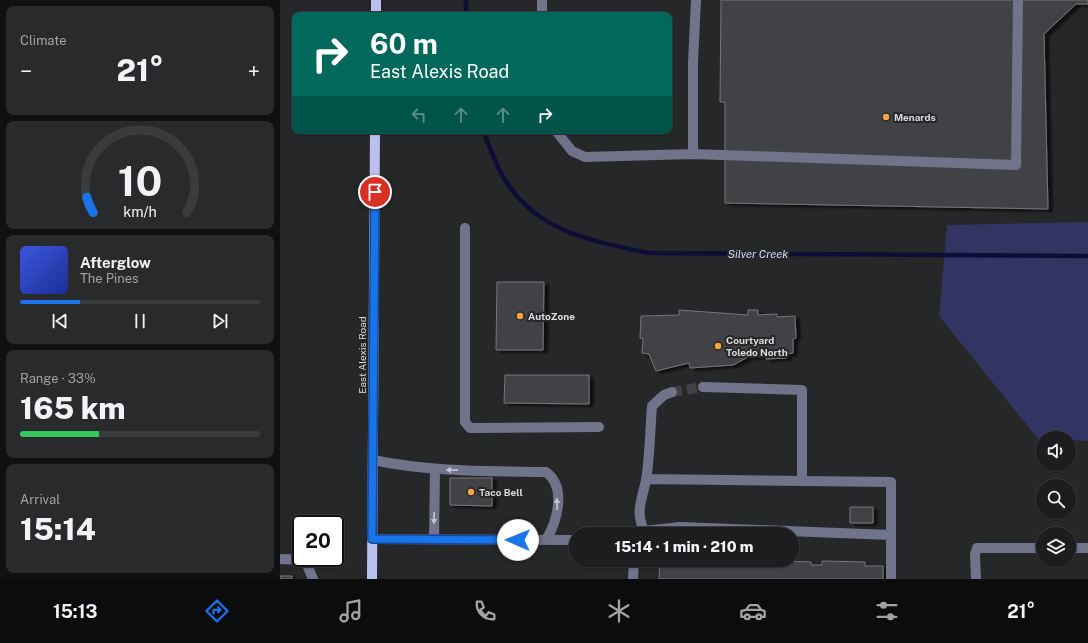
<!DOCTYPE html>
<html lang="en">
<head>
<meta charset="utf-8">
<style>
  :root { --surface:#1c1d1f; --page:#292a2c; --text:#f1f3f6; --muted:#a0a2a4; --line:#3a3b3d; --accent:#1a73e8 }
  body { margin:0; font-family:"Public Sans",sans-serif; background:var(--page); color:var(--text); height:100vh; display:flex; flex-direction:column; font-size:15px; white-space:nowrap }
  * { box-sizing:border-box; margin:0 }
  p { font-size:13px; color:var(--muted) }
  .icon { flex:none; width:22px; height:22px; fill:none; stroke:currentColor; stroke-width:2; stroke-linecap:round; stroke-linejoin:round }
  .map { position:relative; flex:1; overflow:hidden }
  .drawer { display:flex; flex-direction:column; gap:6px; padding:6px; background:#0f1011; width:280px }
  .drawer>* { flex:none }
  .guide { position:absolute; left:12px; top:12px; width:380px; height:122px; border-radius:8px; box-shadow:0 1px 3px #0004,0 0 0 1px var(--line); background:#00695c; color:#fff; overflow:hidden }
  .tools { position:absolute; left:756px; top:431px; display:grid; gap:8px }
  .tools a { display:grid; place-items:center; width:40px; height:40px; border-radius:50%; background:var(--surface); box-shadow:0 1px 3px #0004,0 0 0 1px var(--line); font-size:20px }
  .speed { position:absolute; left:12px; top:515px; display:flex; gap:8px; font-size:20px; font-weight:700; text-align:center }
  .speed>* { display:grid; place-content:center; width:52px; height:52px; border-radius:50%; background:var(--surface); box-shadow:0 1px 3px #0004,0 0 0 1px var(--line); line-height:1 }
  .speed .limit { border:2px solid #111; border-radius:6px; background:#fff; color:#111 }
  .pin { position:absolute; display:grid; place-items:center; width:34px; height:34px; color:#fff; margin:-17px; border:2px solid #fff; border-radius:50%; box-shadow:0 1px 4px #0007 }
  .me { position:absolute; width:44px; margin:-22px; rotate:271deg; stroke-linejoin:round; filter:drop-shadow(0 0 3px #0008) }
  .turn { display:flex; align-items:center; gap:14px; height:84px; padding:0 12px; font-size:18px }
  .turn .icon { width:52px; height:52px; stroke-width:2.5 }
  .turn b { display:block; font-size:28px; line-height:34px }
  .lanes { display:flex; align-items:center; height:38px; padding:0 12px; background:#0003; justify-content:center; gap:20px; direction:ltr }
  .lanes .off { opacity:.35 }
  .big { font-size:30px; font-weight:800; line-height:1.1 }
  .drawer .widget { flex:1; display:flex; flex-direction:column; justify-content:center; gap:6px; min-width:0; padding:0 14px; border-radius:8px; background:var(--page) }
  .drawer .dial { align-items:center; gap:0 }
  .dial svg { height:104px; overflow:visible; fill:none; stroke:var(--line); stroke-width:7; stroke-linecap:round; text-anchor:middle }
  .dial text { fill:var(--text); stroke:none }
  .song { display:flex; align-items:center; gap:12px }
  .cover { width:48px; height:48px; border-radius:6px; background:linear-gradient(135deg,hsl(230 70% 55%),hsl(230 70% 35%)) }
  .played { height:4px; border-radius:2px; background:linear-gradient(90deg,var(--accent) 25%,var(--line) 25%) }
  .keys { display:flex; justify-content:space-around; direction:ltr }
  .heat { display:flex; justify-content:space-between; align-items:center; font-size:22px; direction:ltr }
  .charge { height:6px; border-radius:3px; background:linear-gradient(90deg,#34c759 33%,var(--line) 0) }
  .trip { position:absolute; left:289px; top:527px; width:230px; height:40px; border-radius:20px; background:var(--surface); box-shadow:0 1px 3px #0004,0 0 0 1px var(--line); font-weight:800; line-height:40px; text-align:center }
  .tab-bar { display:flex; height:64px; justify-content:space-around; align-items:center; background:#0b0c0c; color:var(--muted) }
  .tab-bar .icon { width:28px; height:28px }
  .tab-bar .active { color:var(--accent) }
  .tab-bar b { font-size:18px; color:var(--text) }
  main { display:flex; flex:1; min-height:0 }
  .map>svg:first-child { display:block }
  .green { fill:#323561 }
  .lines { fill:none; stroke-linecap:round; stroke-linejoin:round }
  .stream { stroke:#0e0d36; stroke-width:4.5 }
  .building { fill:#414245; stroke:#767679; filter:url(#shadow) }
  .minor-tunnel { stroke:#414244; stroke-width:10; stroke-dasharray:10 5; stroke-linecap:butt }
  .minor { stroke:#70748a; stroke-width:10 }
  .major { stroke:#bac1f0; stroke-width:10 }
  .oneway { fill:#c6c6cc }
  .route-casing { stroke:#114b97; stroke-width:10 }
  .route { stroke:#1a73e8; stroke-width:7 }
  .poi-dot { fill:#f3a443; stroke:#262729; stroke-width:1.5 }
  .labels { text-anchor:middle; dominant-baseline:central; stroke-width:4; stroke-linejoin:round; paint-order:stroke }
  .poi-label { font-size:10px; font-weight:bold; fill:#dbdbdd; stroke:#262729; text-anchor:start }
  .street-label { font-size:10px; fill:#dbdbdd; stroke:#262729 }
  .water-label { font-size:11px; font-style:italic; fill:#d5daf9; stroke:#262729 }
</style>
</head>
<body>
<main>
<section class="drawer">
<div class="widget"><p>Climate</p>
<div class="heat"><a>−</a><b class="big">21°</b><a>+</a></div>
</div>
<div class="widget dial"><svg viewBox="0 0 100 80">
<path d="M14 69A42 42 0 1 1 86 69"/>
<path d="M14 69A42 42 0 0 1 9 57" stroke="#1a73e8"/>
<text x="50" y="56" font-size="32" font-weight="700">10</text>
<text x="50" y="72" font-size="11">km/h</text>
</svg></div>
<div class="widget">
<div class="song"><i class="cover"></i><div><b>Afterglow</b><p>The Pines</p></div></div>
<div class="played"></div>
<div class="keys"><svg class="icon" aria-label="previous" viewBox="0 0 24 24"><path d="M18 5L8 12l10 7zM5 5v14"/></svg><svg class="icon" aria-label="pause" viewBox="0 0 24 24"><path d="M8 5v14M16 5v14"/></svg><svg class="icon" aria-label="next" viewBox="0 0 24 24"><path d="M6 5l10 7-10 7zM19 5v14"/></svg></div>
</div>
<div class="widget"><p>Range · 33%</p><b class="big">165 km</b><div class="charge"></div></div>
<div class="widget"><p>Arrival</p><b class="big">15:14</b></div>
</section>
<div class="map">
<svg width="808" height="579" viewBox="0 0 808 579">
  <defs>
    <filter id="shadow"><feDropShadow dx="4.5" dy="2.5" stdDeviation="1" flood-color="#0009"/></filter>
  </defs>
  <rect width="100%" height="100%" fill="#262729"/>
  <path class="green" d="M808 222V441L789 440V438H763V440H759L659 316 667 225Z"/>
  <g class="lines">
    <path class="stream" d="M186 15V0
      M203 131C211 149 217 170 229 186 263 234 315 241 368 253L808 256"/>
  </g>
  <path class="building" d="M441 0H808V4H796L764 34 768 209 445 203V102H440Z
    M217 282H264L263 350H216Z
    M399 310 468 315V310H478V315L497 314V317L515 316 516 338 513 339V353L507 354V358L486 359V356L468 357 453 365 410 368 409 363 376 371 369 354 362 353 363 339 360 338 361 316 399 315Z
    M225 375H309V404L224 403Z
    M170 478H212V506L170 505Z
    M570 507H593V523H570Z
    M380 560H438V565H446V562H467L466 564H475V567H490V564H499V561L531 562V565H542V561L585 562V566H603V579H379Z
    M0 576H12V579H0Z"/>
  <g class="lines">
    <path class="minor-tunnel" d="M392 392 423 387"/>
    <path class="minor" d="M262 15V0
      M276 131 292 151 305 157 413 154V63L416 0
      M413 154 736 165 738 0
      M185 228V422L190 428 319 427
      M93 460C150 472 208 471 266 472 287 487 277 522 266 540
      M366 479 522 481V390L423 387
      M522 481 611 482V535
      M364 531C355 510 362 501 366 480 370 456 370 430 372 406L384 395 392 392
      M363 534 364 531 400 527 611 535V579
      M92 539 296 540
      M154 539 155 470
      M789 548H808
      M0 559 25 560 33 579
      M353 579 354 560
      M696 579 695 554 697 548H763"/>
    <path class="major" d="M96 15V0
      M92 579 95 131"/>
  </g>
  <defs><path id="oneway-solid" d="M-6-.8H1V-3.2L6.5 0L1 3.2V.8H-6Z"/></defs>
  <g class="oneway">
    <use href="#oneway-solid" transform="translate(172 470) rotate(-179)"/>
    <use href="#oneway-solid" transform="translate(277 504) rotate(-91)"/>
    <use href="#oneway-solid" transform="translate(154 518) rotate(91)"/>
  </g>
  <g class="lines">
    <defs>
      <path id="route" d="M95 192 92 539 238 540"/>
    </defs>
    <use href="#route" class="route-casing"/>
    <use href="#route" class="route"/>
  </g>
  <g class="poi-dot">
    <circle cx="606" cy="117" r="4"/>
    <circle cx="240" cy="316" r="4"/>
    <circle cx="438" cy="346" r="4"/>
    <circle cx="191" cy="492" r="4"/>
  </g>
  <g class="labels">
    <g class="poi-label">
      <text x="614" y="117">Menards</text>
      <text x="248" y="316">AutoZone</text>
      <text x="446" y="340">Courtyard<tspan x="446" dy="12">Toledo North</tspan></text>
      <text x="199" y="492">Taco Bell</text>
    </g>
    <g class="street-label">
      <text transform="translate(82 355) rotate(-90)">East Alexis Road</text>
    </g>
    <g class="water-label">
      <text x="478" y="254">Silver Creek</text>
    </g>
  </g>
</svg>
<div class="tools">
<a><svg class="icon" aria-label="sound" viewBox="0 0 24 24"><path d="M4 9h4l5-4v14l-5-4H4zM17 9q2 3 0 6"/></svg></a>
<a><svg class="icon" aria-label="search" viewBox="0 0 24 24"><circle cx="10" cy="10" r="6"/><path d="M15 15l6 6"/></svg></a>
<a><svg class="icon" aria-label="layers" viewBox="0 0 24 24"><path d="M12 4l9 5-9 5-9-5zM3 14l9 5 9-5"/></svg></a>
</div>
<div class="speed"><div class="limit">20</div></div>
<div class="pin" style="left:95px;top:192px;background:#d93025"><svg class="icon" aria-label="arrive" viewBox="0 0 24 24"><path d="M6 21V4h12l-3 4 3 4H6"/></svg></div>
<svg class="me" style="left:238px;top:540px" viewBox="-20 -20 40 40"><circle r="19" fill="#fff"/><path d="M0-13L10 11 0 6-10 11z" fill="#1a73e8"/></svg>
<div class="trip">15:14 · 1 min · 210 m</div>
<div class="guide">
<div class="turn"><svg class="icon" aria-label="right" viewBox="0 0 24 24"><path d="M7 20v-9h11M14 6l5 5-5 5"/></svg><div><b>60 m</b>East Alexis Road</div></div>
<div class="lanes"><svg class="icon off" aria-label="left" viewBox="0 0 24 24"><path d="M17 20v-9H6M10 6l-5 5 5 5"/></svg><svg class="icon off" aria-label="ahead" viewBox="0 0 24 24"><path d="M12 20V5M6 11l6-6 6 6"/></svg><svg class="icon off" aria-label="ahead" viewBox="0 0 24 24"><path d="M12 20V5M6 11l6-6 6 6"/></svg><svg class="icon" aria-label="right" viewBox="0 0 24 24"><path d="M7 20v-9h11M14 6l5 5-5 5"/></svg></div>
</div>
</div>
</main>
<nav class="tab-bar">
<b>15:13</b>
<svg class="icon active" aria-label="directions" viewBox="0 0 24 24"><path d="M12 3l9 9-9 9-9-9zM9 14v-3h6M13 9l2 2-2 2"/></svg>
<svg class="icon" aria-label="music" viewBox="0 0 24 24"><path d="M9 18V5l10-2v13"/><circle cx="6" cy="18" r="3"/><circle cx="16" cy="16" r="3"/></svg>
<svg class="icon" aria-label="phone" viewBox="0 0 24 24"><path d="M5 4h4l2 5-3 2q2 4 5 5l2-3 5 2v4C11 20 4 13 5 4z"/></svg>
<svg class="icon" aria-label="climate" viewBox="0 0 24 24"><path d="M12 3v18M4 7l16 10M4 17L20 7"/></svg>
<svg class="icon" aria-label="car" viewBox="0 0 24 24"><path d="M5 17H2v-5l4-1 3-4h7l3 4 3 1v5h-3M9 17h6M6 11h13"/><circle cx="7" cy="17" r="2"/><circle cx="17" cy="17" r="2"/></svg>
<svg class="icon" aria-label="filters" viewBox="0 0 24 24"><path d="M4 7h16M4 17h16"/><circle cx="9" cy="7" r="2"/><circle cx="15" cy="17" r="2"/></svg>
<b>21°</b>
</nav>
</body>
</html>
